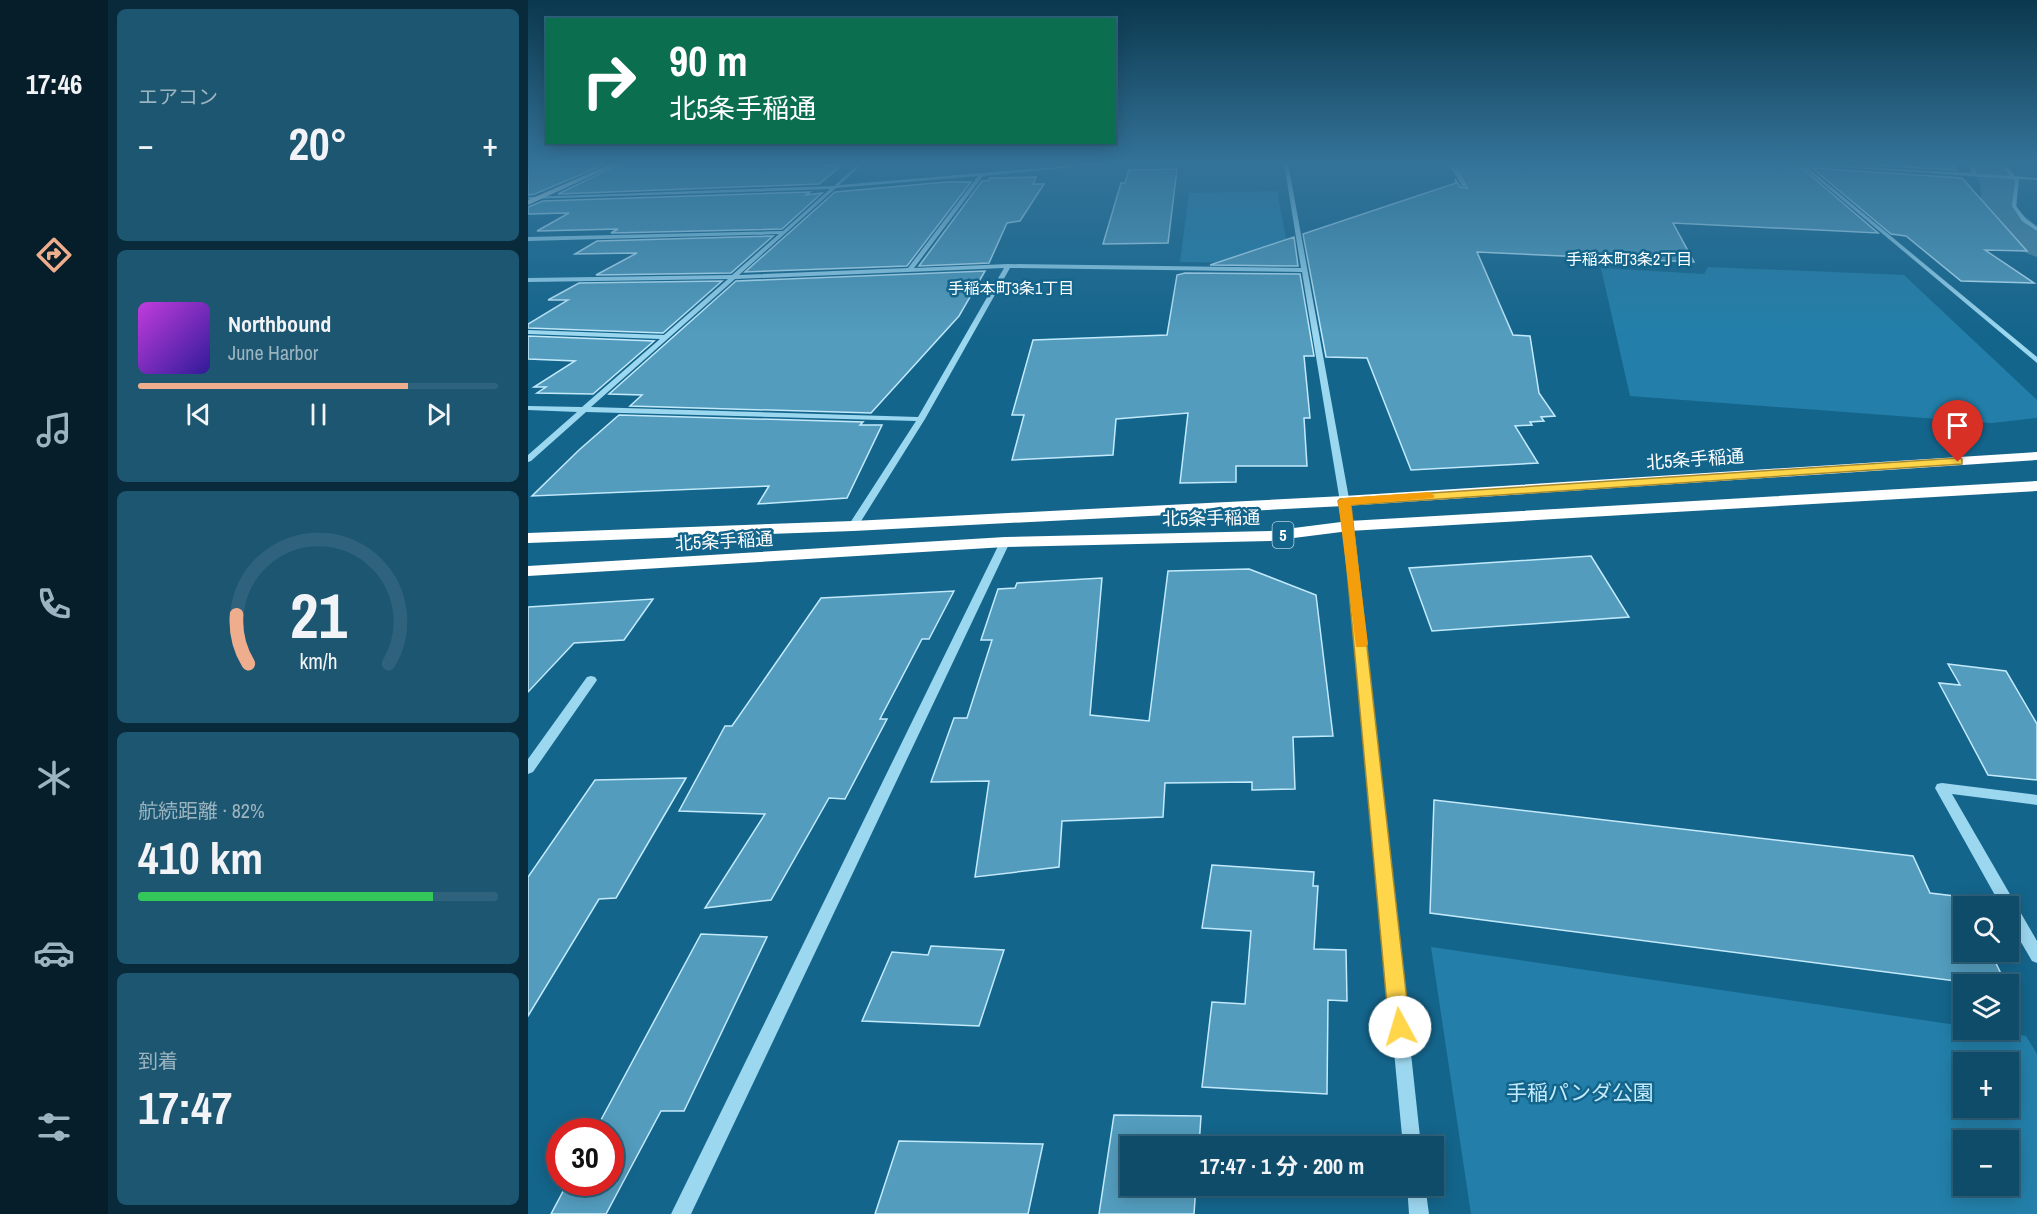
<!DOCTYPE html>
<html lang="ja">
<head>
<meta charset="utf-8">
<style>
  :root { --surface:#0f4c69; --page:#1d5671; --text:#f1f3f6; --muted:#9bb4c0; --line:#2f637d; --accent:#eead8d }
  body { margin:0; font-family:"Archivo Narrow","Noto Sans JP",sans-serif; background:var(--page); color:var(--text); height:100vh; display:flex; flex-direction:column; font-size:22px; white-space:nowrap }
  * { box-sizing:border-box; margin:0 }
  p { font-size:20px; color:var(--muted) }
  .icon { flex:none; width:33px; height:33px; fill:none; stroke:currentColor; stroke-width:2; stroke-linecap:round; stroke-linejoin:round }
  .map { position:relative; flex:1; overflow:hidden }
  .side { display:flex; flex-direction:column; gap:9px; padding:9px; background:#082a3a; width:420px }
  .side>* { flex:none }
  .hud { position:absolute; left:18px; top:18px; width:570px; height:126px; border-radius:0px; box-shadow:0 3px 15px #0003,0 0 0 2px var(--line); background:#0b6e4f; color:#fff; overflow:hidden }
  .buttons { position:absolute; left:1425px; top:896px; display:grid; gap:12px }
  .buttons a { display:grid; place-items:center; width:66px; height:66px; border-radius:0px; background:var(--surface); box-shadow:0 3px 15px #0003,0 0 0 2px var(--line); font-size:30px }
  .speed { position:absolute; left:18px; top:1118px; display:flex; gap:12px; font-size:30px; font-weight:700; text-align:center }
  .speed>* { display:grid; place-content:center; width:78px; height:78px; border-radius:50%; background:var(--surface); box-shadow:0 3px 15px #0003,0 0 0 2px var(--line); line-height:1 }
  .speed .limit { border:9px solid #d22; background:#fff; color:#111 }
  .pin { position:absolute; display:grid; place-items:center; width:51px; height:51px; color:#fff; margin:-62px -26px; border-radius:50% 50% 50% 0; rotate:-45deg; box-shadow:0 0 6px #0007 }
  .pin .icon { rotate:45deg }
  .me { position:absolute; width:66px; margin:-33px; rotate:354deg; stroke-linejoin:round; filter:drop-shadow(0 0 4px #0008) }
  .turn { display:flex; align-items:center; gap:21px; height:126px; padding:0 24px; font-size:27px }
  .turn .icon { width:78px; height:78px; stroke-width:2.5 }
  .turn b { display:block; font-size:42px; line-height:51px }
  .big { font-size:45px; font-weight:700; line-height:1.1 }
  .side .tile { flex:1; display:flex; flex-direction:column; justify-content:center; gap:9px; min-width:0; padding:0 21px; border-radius:9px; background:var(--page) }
  .side .dial { align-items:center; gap:0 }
  .dial svg { height:156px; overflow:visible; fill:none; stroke:var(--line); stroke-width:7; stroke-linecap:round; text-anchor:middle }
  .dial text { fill:var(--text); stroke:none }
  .song { display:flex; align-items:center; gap:18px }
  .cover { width:72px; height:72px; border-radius:9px; background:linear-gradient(135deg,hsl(290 70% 55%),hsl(250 70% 35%)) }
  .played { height:6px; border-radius:3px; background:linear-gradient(90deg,var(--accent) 75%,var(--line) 75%) }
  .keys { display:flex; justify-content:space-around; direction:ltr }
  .heat { display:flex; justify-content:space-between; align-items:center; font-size:33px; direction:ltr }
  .charge { height:9px; border-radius:4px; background:linear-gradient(90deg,#34c759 82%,var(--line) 0) }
  .trip { position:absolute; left:592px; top:1136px; width:324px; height:60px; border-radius:0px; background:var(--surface); box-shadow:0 3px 15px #0003,0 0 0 2px var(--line); font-weight:700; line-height:60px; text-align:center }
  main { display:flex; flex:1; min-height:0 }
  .tab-bar { display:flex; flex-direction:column; width:108px; justify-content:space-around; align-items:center; background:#061e2a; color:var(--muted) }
  .tab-bar .icon { width:42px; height:42px }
  .tab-bar .active { color:var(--accent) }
  .tab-bar b { font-size:27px; color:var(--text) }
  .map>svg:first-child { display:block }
  .green { fill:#237fa9; fill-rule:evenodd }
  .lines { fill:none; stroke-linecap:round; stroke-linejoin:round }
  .river { fill:#518ca7; fill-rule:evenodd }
  .building { fill:#539cbd; stroke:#c3eafc; stroke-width:1.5 }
  .minor { fill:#9cd7f0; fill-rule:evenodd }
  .major { fill:#e5f6ff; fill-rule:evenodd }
  .highway { fill:#fff; fill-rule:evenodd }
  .route { fill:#ffd54a; stroke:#a68a30; stroke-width:1.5 }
  .slow { fill:#f59e0b }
  .labels { text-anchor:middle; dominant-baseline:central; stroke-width:5; stroke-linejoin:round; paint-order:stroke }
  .far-neighbourhood-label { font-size:16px; fill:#fff; stroke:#14658c }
  .shield { fill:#14658c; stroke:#b8d1dc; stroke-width:1.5 }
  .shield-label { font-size:16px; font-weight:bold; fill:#fff }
  .street-label { font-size:18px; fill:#fff; stroke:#14658c }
  .near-park-label { font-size:21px; fill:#c3eafc; stroke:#14658c }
</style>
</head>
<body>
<main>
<nav class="tab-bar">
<b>17:46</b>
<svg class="icon active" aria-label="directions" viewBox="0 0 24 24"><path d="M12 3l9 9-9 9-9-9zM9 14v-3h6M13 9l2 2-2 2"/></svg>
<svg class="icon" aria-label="music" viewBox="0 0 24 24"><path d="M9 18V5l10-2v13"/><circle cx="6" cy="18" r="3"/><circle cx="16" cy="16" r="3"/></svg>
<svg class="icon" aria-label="phone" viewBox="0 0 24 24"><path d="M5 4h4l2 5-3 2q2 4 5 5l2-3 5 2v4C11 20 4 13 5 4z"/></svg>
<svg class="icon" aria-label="climate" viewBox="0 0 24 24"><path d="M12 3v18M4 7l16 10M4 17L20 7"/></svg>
<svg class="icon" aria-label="car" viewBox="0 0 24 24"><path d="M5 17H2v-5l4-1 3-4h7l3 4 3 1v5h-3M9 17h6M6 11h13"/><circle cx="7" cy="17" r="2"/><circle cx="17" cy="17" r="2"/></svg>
<svg class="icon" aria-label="filters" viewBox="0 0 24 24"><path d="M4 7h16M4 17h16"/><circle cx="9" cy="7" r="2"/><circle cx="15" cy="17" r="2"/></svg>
</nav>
<section class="side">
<div class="tile"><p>エアコン</p>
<div class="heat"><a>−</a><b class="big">20°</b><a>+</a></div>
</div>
<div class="tile">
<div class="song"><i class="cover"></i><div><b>Northbound</b><p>June Harbor</p></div></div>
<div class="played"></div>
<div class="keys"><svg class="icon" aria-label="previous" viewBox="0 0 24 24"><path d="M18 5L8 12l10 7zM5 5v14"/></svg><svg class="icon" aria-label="pause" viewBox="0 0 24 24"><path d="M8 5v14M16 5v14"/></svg><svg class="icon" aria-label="next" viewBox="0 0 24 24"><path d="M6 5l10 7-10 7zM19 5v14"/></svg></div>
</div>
<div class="tile dial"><svg viewBox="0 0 100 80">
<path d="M14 69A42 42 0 1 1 86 69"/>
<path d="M14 69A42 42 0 0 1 8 44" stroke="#eead8d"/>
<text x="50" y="56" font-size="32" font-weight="700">21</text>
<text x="50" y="72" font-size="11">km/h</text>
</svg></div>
<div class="tile"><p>航続距離 · 82%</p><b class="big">410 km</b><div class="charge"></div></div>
<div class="tile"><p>到着</p><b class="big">17:47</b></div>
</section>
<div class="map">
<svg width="1509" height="1214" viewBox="0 0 1509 1214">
  <rect width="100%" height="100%" fill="#14658c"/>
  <path class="green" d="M749 191 762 258 748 263 652 262 661 193Z
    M1180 267 1376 275 1509 400V418L1464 423 1102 396 1073 268 1176 274Z
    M903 947 1435 1026 1436 1029H1454L1498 1036 1509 1054V1214H943ZM1436 1062H1480V1107H1436ZM1436 1140H1480V1185H1436Z"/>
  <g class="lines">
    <path class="river" d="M1442 163H1476C1488 178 1490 191 1489 210L1509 226V257C1492 252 1454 231 1451 211 1450 208 1453 201 1453 197 1454 182 1449 175 1442 163Z"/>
  </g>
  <path class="building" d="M0 163H80L7 194 0 195Z
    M94 163H302L298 166 314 165 291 184 30 194Z
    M926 163H1268L1350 233 1145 223 1166 262 949 252 985 335 1002 336 1011 393 1027 416 1013 417 1016 421 1002 422 1004 425 987 426 1010 463 883 470 839 358 798 357 775 234 928 183 927 179 932 187 939 188Z
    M1304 163H1423L1428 170Z
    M1284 168 1434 178 1499 251 1457 250 1506 283 1433 281 1378 236 1363 234Z
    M649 169 640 243 575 244 593 183H597L601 170Z
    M508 177 505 184H516L492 221 479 223 461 263 391 266 454 181H460L462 178Z
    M419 182H443L379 266 217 272 307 192Z
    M282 192 278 195 294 193 254 229 83 233 90 229 9 231 41 213 0 214V207L15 201Z
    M245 236 203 273 68 275 109 253 47 254 69 241Z
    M766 237 770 266 682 265Z
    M457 271 431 316 343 413 102 406 114 395 81 394 208 281Z
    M657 273 772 274 786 356H776L782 418H776L779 466H708V482L652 483 660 413 588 419 585 455 484 460 496 415H484L505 340 639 335 649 275Z
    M194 281 135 333 0 328V324L40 300H20L51 283Z
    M0 336 126 341 65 394 9 393 18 387H6L47 361 0 359Z
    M91 415 335 422 332 425H354L319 498 230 504 241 486 4 496 51 450Z
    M1063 556 1101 617 904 631 881 568Z
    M721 569 788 595 805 736 765 737 767 789 724 790V782L637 783 635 817 534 821 531 867 447 877 461 781 403 782 426 718H439L464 640H453L470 589 487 588 489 583 574 578 562 715 621 721 640 571Z
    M426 591 401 639H394L352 719H359L317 799 301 798 243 900 177 908 237 814 151 811 197 726H204L293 598Z
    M125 599 96 640 46 643 0 692V607Z
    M1420 664 1478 671 1509 724V780L1460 775 1411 683 1432 685Z
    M158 778 88 898 71 899 0 1016V877L67 780Z
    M906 800 1385 856 1402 893 1435 897 1440 906H1436V951H1462L1478 984H1451L902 913Z
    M684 865 786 872 785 886H790L786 949 818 950 819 1001 800 1000 799 1094 674 1087 684 1002 717 1004 723 931 674 928Z
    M173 934 239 937 156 1111H133L78 1214H23L40 1182H82V1131H67Z
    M403 946 476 950 451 1026 334 1021 364 952 400 955Z
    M586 1115 673 1116 671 1146H603V1185H668L666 1214H571Z
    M371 1141 515 1144 500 1214H347Z"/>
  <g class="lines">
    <path class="minor" d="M332 163H336L311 185 573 163H586L455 176 386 268 480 264 773 268 756 163H760L826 526 893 1146H875L816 526 774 272 482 268 397 419 330 526 325 529 320 526 388 421 58 412 3 461 0 462V455L49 412 0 410V406L54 407 132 339 0 334V330L136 335 200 279 0 282V278L204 275 251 234 0 241V237L255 231 302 189 0 199V197L306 186ZM450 176 380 268 211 275 308 188ZM476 268 390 417 63 407 207 279Z
      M920 163H924L938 186H934Z
      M1270 163 1444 173 1439 163H1443L1449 174 1482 176 1472 163H1476L1487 176 1509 178V180L1490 179 1491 181 1488 206 1498 219 1509 227V231L1494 221 1484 206 1487 181 1485 179 1277 165 1509 357V363Z
      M477 539 482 542 163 1214H143L472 542Z
      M63 676 67 677 69 680 67 683 5 772 0 774V759L59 677Z
      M1414 783 1509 795V805L1424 794 1509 941V963L1504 961 1480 920V906H1473L1407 788 1409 784Z
      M879 1185H897L901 1214H881Z"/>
    <path class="major" d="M85 163H92L0 205V200Z"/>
    <path class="highway" d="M1509 452V460L816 506 325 531 0 543V533L325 521 816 496Z
      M1509 481V491L821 531 742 541 477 547 0 576V566L477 537 742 531 821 521Z"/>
  </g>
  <linearGradient id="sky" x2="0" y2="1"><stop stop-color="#0b384d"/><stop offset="0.49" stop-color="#347399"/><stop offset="1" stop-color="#347399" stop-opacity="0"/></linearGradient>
  <rect width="1509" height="333" fill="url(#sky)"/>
  <path class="route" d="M1430 458 1434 459V464L823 505 882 1027 879 1034 872 1037 864 1034 861 1027 815 526 810 501 812 499Z"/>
  <path class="slow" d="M901 492 907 496 905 498 823 505 840 644 838 647H828L810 501 816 498Z"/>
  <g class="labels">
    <g class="far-neighbourhood-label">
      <text x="1101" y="259">手稲本町3条2丁目</text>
      <text x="483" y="288">手稲本町3条1丁目</text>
    </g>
    <rect class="shield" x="744.5" y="522" width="21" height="26" rx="4.5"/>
    <g class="shield-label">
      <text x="755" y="535">5</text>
    </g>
    <g class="street-label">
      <text transform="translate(1167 459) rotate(-4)">北5条手稲通</text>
      <text transform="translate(683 518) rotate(-1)">北5条手稲通</text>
      <text transform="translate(196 541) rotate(-3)">北5条手稲通</text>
    </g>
    <g class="near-park-label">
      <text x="1052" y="1092">手稲パンダ公園</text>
    </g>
  </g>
</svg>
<div class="buttons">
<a><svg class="icon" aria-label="search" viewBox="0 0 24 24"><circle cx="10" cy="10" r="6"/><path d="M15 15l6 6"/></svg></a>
<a><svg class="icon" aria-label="layers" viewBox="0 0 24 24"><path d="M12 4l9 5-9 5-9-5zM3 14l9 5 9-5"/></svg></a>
<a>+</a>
<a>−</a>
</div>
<div class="speed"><div class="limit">30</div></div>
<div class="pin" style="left:1430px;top:462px;background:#d93025"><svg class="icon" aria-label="arrive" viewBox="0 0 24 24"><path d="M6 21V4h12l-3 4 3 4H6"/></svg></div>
<svg class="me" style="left:872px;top:1027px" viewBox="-20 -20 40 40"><circle r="19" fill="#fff"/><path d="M0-13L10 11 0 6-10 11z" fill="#ffd54a"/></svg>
<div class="trip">17:47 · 1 分 · 200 m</div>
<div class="hud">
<div class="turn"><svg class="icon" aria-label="right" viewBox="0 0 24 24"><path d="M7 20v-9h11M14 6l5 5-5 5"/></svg><div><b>90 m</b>北5条手稲通</div></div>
</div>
</div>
</main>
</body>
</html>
